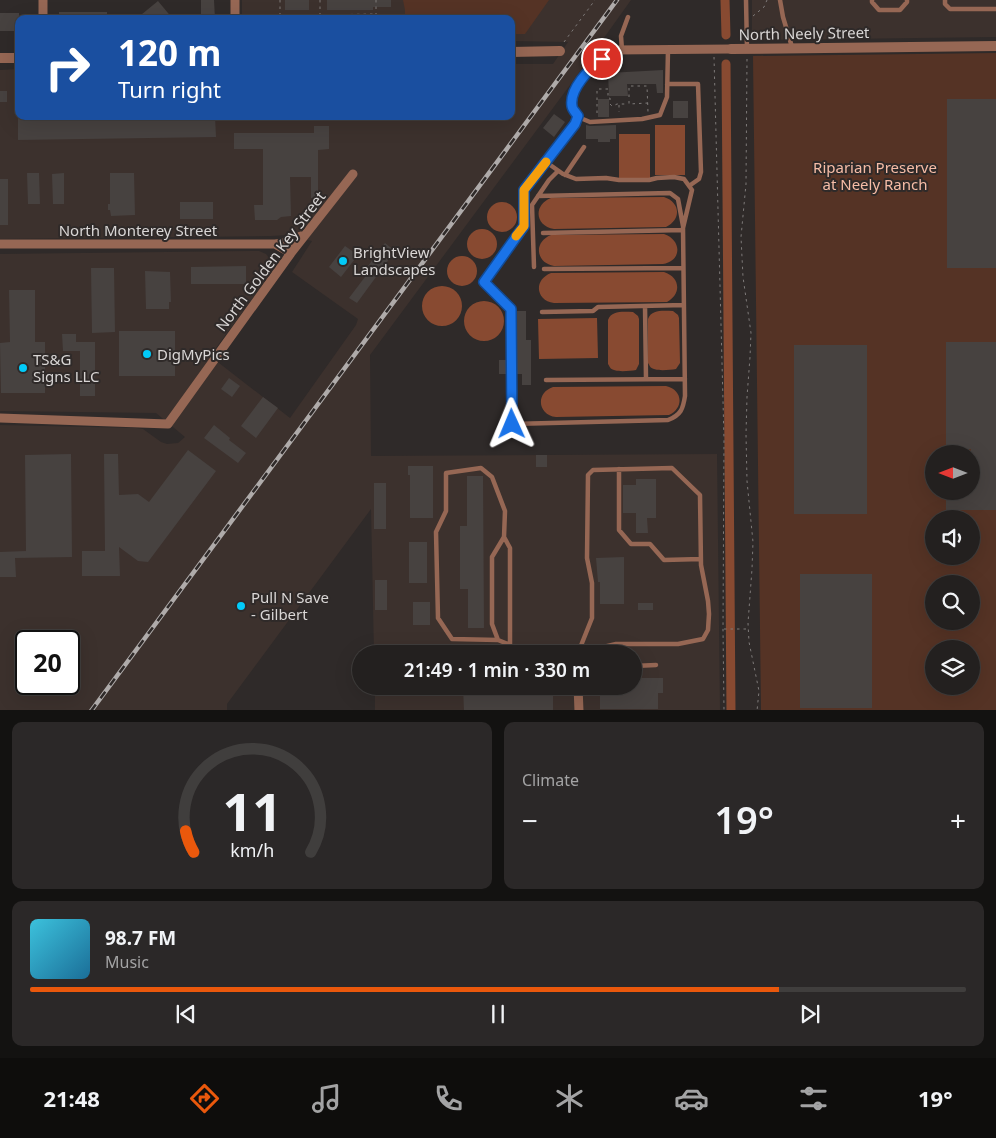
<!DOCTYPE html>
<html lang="en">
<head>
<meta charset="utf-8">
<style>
  :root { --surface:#23201f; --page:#2b2828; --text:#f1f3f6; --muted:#a3a3a4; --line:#403e3d; --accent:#ea580c }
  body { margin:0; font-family:"Noto Sans",sans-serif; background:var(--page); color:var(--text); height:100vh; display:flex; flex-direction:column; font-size:19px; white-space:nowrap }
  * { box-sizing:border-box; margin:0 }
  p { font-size:16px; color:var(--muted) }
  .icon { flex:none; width:28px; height:28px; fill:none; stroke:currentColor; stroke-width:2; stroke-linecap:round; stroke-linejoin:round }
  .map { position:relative; height:710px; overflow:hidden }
  .details { display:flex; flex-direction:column; gap:12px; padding:12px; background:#131211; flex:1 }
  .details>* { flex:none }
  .top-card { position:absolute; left:15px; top:15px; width:500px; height:105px; border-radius:10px; box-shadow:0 5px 20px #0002,0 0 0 1px var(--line); background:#1a4fa0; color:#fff; overflow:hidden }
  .needle { width:32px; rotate:270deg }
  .buttons { position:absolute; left:925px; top:445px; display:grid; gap:10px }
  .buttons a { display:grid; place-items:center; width:55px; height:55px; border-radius:50%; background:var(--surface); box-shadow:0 5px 20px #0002,0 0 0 1px var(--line); font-size:25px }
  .speed { position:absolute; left:15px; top:630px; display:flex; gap:10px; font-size:25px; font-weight:700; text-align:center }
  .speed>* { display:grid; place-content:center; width:65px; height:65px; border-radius:50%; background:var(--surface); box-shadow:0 5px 20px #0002,0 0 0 1px var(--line); line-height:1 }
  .speed .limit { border:2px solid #111; border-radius:8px; background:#fff; color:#111 }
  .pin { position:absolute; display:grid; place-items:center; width:42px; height:42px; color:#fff; margin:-21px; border:2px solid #fff; border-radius:50%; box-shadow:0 1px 5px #0007 }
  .me { position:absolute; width:55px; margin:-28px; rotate:359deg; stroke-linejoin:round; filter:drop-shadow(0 0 4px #0008) }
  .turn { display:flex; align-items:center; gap:18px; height:105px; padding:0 20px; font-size:22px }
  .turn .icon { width:65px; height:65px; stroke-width:2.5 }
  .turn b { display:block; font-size:35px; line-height:42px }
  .big { font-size:38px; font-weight:600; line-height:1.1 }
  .details .widget { flex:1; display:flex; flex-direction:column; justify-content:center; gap:8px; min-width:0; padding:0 18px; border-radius:10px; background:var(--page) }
  .details .dial { align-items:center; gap:0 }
  .dial svg { height:130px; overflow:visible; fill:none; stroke:var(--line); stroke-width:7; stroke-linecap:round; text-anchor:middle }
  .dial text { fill:var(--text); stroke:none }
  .song { display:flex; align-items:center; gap:15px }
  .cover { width:60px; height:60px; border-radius:8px; background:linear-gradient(135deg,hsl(190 70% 55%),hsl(200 70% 35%)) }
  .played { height:5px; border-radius:2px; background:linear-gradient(90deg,var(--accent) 80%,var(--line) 80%) }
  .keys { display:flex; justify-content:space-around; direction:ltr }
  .heat { display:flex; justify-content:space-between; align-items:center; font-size:28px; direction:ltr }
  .details .tiles { flex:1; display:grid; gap:12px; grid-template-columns:1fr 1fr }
  .widget:last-child { grid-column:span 2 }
  .trip { position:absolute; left:352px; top:645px; width:290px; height:50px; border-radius:25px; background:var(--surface); box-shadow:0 5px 20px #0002,0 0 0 1px var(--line); font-weight:600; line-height:50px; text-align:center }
  .tabs { display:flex; height:80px; justify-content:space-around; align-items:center; background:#0e0d0c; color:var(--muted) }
  .tabs .icon { width:35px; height:35px }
  .tabs .on { color:var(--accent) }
  .tabs b { font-size:22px; color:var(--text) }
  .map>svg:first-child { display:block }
  .built { fill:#3c312d; fill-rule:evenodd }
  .green { fill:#553325; fill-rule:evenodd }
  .water { fill:#884a31 }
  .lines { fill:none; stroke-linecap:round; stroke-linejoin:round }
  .canal { stroke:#884a31; stroke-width:9 }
  .building { fill:#474240 }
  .path { stroke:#7e7a79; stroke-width:1; stroke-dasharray:2.5 4; stroke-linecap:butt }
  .service { stroke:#966754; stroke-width:4.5 }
  .minor { stroke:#966754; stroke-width:9 }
  .tertiary { stroke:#966754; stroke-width:10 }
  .rail-casing { stroke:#afabaa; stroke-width:4.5 }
  .rail { stroke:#2f2a29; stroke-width:2.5; stroke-dasharray:8; stroke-linecap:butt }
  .route-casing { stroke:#114b97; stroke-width:12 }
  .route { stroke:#1a73e8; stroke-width:9 }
  .slow { stroke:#f59e0b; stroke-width:9 }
  .poi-dot { fill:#02cbf9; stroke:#2f2a29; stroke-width:2 }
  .labels { text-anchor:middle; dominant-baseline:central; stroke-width:4; stroke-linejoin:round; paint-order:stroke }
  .street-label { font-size:15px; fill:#d9d6d5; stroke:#2f2a29 }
  .park-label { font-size:15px; fill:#f6bca6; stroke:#2f2a29 }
  .poi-label { font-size:15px; fill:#d9d6d5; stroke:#2f2a29; text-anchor:start }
</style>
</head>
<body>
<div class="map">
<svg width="996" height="711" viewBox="0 0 996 711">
  <rect width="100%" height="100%" fill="#2f2a29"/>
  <path class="built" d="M242 0H631L576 77 370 355 371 456 717 454 720 710H375V686H634V654H374L371 509 227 704V710H0V425L136 428 143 429 161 442 167 444 178 443 185 437 156 413 0 411V254L250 251H259L266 254 269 258 272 269 271 273 210 356 290 418 356 325 358 319 292 272 312 241 289 235 271 236 0 239V70L19 69V116H511V64H553L568 42 511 41V19H242ZM26 641H69V684H26Z
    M752 0H996V37L752 40Z"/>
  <path class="green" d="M403 0H549L525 34H511V19H405V10Z
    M996 53V710H761L753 56ZM934 454H971V491H934ZM934 519H971V556H934ZM934 584H971V621H934ZM934 649H971V686H934Z"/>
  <path class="water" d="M655 125H685V175H655Z
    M619 134H650V178H619Z
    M664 197C680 202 682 219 666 227L554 229C535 226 533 205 551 198Z
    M487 217a15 15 0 1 1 30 0a15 15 0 1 1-30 0Z
    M467 244a15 15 0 1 1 30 0a15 15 0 1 1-30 0Z
    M664 234C682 240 682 261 663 264L554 266C536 263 533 242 551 235Z
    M447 271a15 15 0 1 1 30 0a15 15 0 1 1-30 0Z
    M664 272C680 277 682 294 667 302L554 303C536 301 533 280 551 273Z
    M422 306a20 20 0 1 1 40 0a20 20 0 1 1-40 0Z
    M464 321a20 20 0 1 1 40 0a20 20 0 1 1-40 0Z
    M673 311 678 315 679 318 680 363 676 369C670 370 659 371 654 369 650 368 650 366 648 363V319C652 309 663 311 673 311Z
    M633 312 638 316 639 319V364L636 370C630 371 619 372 614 370 610 369 610 367 608 364V320C612 310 623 312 633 312Z
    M597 318 598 358 539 359 538 319Z
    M666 386C683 390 684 408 669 415L556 417C538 415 535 393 553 387Z"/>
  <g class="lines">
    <path class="canal" d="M725 0 726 35
      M726 64 731 711"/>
  </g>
  <path class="building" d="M201 0H214L215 19H201Z
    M285 0H309V10H285Z
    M327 0H391V7H373V10H327Z
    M158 1 173 19H136Z
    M59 12H107V19H59Z
    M0 13H19V31H0Z
    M663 70V93H657L656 84H627L628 96H609L608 73Z
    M0 91H7V102H0Z
    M598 99H609V117H598Z
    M947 99H996V268H947Z
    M673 101H688V118H673Z
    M554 114 565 122 554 137 543 128Z
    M18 116H215L216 137 18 140Z
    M586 125 590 126 616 125V139H610V142H598V139H586Z
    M314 126H329V149L318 150V198H311V177H290L291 216 281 217 277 220H255L254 205H263V149H234V133H314Z
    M27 173H39L40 204H28Z
    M64 173V204H53L52 174Z
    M110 173H134L135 215 111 216 110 210H108V204H110Z
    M0 179H8V225H0Z
    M180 202H213V219H180Z
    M385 243 395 251 357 303 349 298 371 269 368 266Z
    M345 246 358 255 341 277 329 267Z
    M246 266V284H191V267Z
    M91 268H114L115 332 92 333Z
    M145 271 170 272 171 302H169V309H146Z
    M9 290H35V342H45V393H1L0 343 10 342Z
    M516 311H526V340H531V385H522V374H516Z
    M119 331H175V376H119Z
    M62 334H76V342H95V396H80V351H63Z
    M946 342H996V510H946V491H971V449H946Z
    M794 345H867V514H794Z
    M499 360H507L508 374H499Z
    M229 378 240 386 232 397 221 389Z
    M263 397 278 408 256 438 241 426Z
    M214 425 230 438 229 440 246 453 238 463 204 438Z
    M188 450 216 471 148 562 138 561 119 547 120 576H82V551H105L104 454H118L119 495 138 494 149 502Z
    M71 454 72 557 15 558 16 577H0V552L26 551 25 455Z
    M536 455H547V467H536Z
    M408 466H433V518H410V475H408Z
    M467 476H483L484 628H468V589H460V526H467Z
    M636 479H656V518H647L648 533H636V513H623V485H636Z
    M374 483H386V529H374Z
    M409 542H427V583H409Z
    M624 557V604H600V582H598L596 558Z
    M800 574H872V708H800Z
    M375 580H387V610H375Z
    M413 602H430V625H413Z
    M638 603H653V610H638Z
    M634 678H663V693H658V709H600V693H603V686H634Z
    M463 686H553V711H464Z"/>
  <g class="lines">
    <path class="path" d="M280 0V19
      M320 0V15L376 14
      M376 0V19
      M753 16 764 7 767 0
      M564 42 595 0
      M714 57 724 439 723 629 724 711
      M747 59 746 184 741 237 743 277 751 333 750 357 747 397 746 434 747 481 753 542 752 569 748 623 749 642 759 691 757 711
      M648 103 629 104V86H647L648 112
      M619 105V112
      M597 113V89H608V98H610V104L612 106 615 105 617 104H628
      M724 629H747"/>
    <path class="service" d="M746 0 747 49
      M780 0 783 17 792 47
      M872 0V2L879 10H900L907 2V0
      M945 0V4L950 9H996
      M613 50 592 67 574 91 572 106 578 117 590 122 642 119 660 115 667 97 668 50
      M622 50 621 36 628 17
      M667 84H698L701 172 699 179 689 186
      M546 162 563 174 576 179 606 178 619 180H649L657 178 674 177 684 179 692 190 683 228 685 396C683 409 681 415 668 420L512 424 511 309 484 282 524 226V190L575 124 578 117
      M565 175 584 147
      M538 196 670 193 678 199 683 226
      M543 233 683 230
      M534 267 532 205 549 180 558 171
      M544 269 683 268
      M645 306 646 379
      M542 312 593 311 598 307 684 305
      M546 380 685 379
      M619 469V530L631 544H650L664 560 701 559
      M504 537 510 548V645
      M498 640 492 624V557L504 537 505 511 492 477 481 468 446 473V511L436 532 438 618 452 639 498 640 530 653H578L616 644H678L703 639 708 630 709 614 708 601 701 565 700 495 672 468 593 470 588 475 587 558 592 583V618L578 653
      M634 666 656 665"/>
    <path class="minor" d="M43 0V19
      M235 0V19
      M613 50 731 49
      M0 244H275L291 253
      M275 244 290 242 301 236
      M0 418 168 424 291 253 353 174
      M578 653V654
      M578 686 579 711"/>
    <path class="tertiary" d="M731 49 996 46
      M511 52 560 51
      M0 58H19"/>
    <defs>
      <path id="rail" d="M91 711 617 0"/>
    </defs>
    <use href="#rail" class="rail-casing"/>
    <use href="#rail" class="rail"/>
  </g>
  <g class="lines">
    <defs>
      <path id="route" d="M512 424 511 309 484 282 524 226V190L575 124 578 116C576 113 572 109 572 106 569 89 590 68 602 59"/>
    </defs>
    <use href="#route" class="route-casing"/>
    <use href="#route" class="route"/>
    <path class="slow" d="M516 236 524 226V190L546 162"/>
  </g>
  <g class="poi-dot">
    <circle cx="343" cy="261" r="5"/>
    <circle cx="147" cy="354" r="5"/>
    <circle cx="23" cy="368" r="5"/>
    <circle cx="241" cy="606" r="5"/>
  </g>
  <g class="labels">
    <g class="street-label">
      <text transform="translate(804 33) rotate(-1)">North Neely Street</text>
      <text x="138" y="230">North Monterey Street</text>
      <text transform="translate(270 261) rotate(-53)">North Golden Key Street</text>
    </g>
    <g class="park-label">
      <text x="875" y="167">Riparian Preserve<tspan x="875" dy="17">at Neely Ranch</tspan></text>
    </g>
    <g class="poi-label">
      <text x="353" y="252">BrightView<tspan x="353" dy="17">Landscapes</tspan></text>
      <text x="157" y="354">DigMyPics</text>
      <text x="33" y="359">TS&amp;G<tspan x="33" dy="17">Signs LLC</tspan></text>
      <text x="251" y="597">Pull N Save<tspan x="251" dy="17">- Gilbert</tspan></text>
    </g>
  </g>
</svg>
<div class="buttons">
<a><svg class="needle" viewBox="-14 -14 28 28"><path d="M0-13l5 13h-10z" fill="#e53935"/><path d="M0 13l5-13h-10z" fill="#a3a3a4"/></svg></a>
<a><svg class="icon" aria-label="sound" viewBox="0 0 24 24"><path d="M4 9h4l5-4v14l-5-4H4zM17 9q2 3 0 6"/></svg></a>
<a><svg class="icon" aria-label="search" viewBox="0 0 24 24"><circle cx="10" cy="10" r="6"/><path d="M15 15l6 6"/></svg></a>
<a><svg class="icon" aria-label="layers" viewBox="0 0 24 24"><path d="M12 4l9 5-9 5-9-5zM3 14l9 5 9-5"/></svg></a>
</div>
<div class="speed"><div class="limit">20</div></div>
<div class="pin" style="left:602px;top:59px;background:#d93025"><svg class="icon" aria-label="arrive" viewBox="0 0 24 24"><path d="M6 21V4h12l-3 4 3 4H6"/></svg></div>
<svg class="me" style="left:512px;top:424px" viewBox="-20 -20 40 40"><path d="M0-17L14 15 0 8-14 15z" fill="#1a73e8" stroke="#fff" stroke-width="4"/></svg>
<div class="trip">21:49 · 1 min · 330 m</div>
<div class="top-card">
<div class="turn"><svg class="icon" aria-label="right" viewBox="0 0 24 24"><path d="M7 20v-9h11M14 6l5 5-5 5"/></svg><div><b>120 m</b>Turn right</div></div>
</div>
</div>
<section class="details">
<div class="tiles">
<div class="widget dial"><svg viewBox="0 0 100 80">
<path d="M14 69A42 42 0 1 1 86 69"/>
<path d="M14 69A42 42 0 0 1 9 56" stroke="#ea580c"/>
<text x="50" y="56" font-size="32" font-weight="700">11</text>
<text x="50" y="72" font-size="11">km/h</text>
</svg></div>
<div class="widget"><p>Climate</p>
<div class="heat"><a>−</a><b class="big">19°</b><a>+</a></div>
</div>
<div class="widget">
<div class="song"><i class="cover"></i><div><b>98.7 FM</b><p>Music</p></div></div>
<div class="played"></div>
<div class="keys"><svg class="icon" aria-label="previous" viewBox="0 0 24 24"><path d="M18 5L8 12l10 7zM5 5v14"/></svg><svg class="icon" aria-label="pause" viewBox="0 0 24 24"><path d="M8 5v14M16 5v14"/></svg><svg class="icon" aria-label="next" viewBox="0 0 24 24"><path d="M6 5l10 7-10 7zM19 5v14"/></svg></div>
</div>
</div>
</section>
<nav class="tabs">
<b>21:48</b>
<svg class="icon on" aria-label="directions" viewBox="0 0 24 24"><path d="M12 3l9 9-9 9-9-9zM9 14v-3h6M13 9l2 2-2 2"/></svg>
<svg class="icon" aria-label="music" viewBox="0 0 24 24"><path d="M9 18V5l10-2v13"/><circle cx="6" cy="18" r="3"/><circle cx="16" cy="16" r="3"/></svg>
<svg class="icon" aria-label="phone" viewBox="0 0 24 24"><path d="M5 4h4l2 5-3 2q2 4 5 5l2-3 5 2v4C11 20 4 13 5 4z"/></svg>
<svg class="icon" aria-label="climate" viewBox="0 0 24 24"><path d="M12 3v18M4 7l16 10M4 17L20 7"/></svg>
<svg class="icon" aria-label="car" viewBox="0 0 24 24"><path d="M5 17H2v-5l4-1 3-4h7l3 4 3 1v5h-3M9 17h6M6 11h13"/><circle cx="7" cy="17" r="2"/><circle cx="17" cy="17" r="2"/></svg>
<svg class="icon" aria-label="filters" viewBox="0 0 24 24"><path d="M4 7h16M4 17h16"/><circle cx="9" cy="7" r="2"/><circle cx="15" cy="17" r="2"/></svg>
<b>19°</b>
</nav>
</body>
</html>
